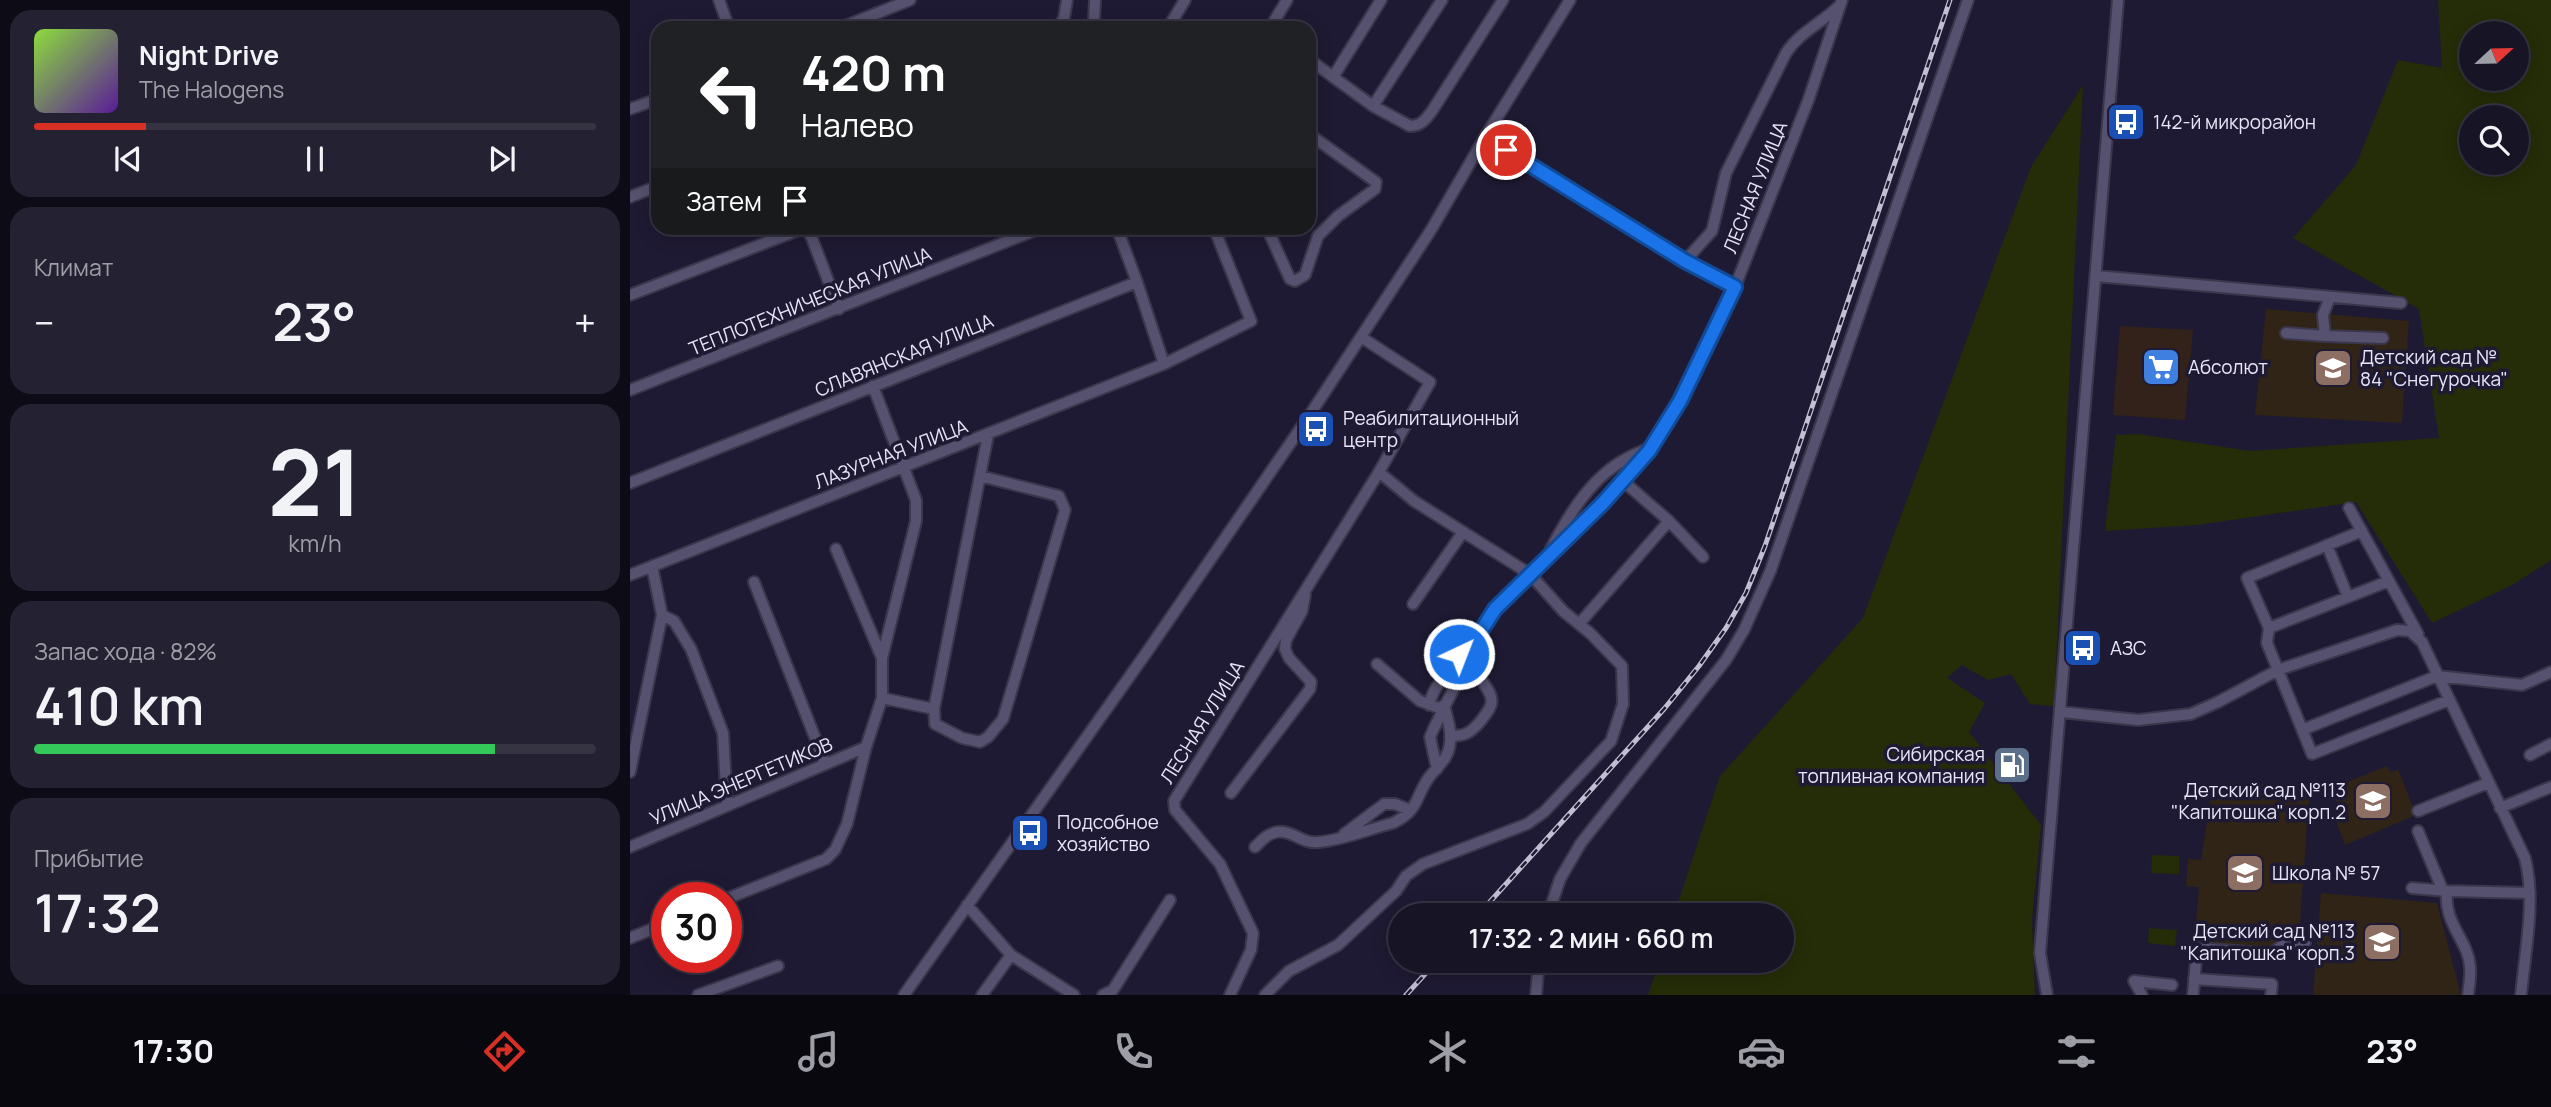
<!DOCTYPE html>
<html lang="ru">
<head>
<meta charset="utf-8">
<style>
  :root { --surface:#171426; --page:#242132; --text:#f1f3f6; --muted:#9e9ea7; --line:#363343; --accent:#d93025 }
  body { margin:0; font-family:Manrope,sans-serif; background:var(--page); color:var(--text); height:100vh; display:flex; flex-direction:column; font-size:26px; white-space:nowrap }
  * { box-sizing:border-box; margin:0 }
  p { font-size:23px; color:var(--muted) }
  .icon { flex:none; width:38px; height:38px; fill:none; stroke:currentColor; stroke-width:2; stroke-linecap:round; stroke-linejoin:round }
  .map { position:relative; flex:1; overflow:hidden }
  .details { display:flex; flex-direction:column; gap:10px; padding:10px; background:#0d0b15; width:630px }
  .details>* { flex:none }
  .hud { position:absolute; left:21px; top:21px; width:665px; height:214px; border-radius:21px; box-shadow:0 4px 18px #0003,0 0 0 2px var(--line); background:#202124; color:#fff; overflow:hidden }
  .needle { width:46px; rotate:68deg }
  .tools { position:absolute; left:1829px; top:21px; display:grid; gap:14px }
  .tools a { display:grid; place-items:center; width:70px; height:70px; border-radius:50%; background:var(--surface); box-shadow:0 4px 18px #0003,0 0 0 2px var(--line); font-size:35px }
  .speed { position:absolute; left:21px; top:882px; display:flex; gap:14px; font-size:35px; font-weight:700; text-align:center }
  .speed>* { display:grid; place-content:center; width:91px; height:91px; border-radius:50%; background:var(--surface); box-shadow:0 4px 18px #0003,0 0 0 2px var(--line); line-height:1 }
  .speed .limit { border:10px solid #d22; background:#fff; color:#111 }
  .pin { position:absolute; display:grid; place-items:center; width:60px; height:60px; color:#fff; margin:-30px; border:4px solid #fff; border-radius:50%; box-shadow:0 2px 7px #0007 }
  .me { position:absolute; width:77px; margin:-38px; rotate:43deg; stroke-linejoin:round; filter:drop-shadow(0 0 5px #0008) }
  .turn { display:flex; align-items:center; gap:24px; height:147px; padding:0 35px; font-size:32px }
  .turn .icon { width:91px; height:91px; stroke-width:2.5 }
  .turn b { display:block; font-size:49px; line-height:60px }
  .then { display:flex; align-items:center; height:66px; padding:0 35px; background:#0003; gap:14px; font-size:26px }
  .big { font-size:52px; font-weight:600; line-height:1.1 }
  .details .tile { flex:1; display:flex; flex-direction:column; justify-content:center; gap:10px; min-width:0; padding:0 24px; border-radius:21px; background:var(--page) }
  .details .dial { align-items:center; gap:0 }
  .dial b { font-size:91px; line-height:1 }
  .song { display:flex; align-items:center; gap:21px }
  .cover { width:84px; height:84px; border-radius:10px; background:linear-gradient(135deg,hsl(90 70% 55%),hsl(270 70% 35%)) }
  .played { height:7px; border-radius:4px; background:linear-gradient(90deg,var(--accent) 20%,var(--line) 20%) }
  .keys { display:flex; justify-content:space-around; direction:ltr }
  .heat { display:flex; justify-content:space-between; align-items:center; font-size:38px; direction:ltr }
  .charge { height:10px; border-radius:5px; background:linear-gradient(90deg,#34c759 82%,var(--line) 0) }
  .trip { position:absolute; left:758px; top:903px; width:406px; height:70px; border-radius:35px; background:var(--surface); box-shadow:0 4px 18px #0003,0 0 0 2px var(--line); font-weight:600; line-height:70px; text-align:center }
  .dock { display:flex; height:112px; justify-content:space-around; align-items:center; background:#09080f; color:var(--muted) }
  .dock .icon { width:49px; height:49px }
  .dock .selected { color:var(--accent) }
  .dock b { font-size:32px; color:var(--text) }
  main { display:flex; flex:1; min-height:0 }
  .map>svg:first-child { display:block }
  .commercial { fill:#322219 }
  .education { fill:#2f2415 }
  .green { fill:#242d07; fill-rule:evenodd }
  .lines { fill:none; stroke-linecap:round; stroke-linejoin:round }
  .minor-casing { stroke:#3b364b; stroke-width:14 }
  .minor { stroke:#55516e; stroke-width:10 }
  .rail-casing { stroke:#c2bfd3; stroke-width:5 }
  .rail { stroke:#1f1a33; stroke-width:2.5; stroke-dasharray:8; stroke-linecap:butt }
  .route-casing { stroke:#114b97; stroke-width:18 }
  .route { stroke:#1a73e8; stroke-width:12 }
  .labels { text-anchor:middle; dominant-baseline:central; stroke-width:7; stroke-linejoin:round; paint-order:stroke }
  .poi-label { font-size:19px; fill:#e7e5f7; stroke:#1f1a33; text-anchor:start }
  .street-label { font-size:19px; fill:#e7e5f7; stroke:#1f1a33 }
</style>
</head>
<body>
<main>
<section class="details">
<div class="tile">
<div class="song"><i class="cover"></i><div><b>Night Drive</b><p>The Halogens</p></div></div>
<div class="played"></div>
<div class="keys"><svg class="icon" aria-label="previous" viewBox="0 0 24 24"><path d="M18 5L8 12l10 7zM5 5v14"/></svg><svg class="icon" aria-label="pause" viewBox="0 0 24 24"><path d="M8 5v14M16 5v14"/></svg><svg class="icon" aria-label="next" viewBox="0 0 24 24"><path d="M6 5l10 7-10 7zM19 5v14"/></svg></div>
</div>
<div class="tile"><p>Климат</p>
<div class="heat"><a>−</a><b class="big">23°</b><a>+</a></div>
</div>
<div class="tile dial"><b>21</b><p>km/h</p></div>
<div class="tile"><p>Запас хода · 82%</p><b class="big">410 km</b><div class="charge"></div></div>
<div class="tile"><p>Прибытие</p><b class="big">17:32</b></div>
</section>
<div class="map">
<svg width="1921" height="995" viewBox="0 0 1921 995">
  <rect width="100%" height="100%" fill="#1f1a33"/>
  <path class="commercial" d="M1490 326 1563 330 1555 420 1483 415Z"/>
  <path class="education" d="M1636 309 1779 321 1772 423 1625 415Z
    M1757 766 1760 772 1768 769 1786 815 1715 845 1706 821 1707 786Z
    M1601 782 1680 787 1669 934H1655L1649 943 1641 947 1564 943 1569 887 1556 886 1558 859 1571 860 1583 785 1600 786Z
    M1691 893 1807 903 1831 995H1683Z"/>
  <path class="green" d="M1808 0H1921V560L1884 584 1802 623 1726 502 1567 525 1475 531 1486 435 1508 434 1620 451 1809 438 1789 309 1663 238 1726 165 1768 60 1812 68ZM1841 33H1886V79H1841ZM1841 117H1886V163H1841Z
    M1453 85 1424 706 1400 704 1381 674 1358 680 1332 665 1317 678 1355 703 1339 732 1411 825 1402 920 1405 995H1018L1029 961H1152V915H1044L1090 776 1233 618 1401 167Z
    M1522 855 1549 856V874L1521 873Z
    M1519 928 1547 930 1545 946 1518 943Z"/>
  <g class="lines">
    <defs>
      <path id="minor" d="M89 0 99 28
        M465 0 464 19 467 28
        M812 0 743 106 780 126C791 126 796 119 802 111L873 0
        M210 28 280 0
        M428 28 434 18 437 0
        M538 28 555 0
        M640 28 657 0
        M679 59 703 77 751 0
        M703 77 743 106
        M0 109 28 99
        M855 137 1055 261 1105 287
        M0 197 28 186
        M178 228 209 309
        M637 228 660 279 665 281 675 275 688 236 708 216 745 189 746 182 679 134
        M1055 261 1082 231 1096 173 1156 53C1169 33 1191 23 1208 7
        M1466 276 1771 303
        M0 295 174 228
        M1700 297 1693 315 1695 336 1753 338
        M1656 333 1695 336
        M534 364 621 321 584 228
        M0 390 411 228
        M350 476 429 496 435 510 373 719 358 737 350 742 332 738 305 724 304 709 358 435
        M993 481 1039 521 1073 557
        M0 483 507 282 487 228
        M1719 508 1788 634
        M1732 531 1617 578 1639 628 1637 643 1682 754 1819 700
        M1697 545 1718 597
        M206 549 252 658
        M921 549C937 517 961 478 994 460 1002 455 1011 452 1019 448
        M0 575 534 364 507 282
        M124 582 195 763
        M783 604 833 532
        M32 615 44 621 61 649 93 733 97 806
        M949 624 1039 521
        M1639 628 1759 581
        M834 661C824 647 835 638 849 632
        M747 664 790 701 812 709
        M252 698 304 709
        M799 705C804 684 816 675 833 664
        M1431 712 1508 720 1561 714 1588 702 1648 670 1767 630 1780 631 1792 642 1895 858C1906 901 1895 951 1891 995
        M1672 730 1807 676 1892 685 1921 672
        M820 736C834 736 839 734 849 723 866 702 865 700 851 679 845 670 843 658 841 647
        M1900 755 1921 744
        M807 769 800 737 804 728 826 684 838 651 865 609 993 481 1019 451 1050 401 1105 287 1178 101 1212 0
        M0 772 32 615 22 566
        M601 793 680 689 681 682 659 658 655 649 656 640 672 611 675 595
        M1870 808 1921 787
        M1788 811 1858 783
        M1788 831 1813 891
        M714 834 754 804H765L780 810
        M0 847 236 747
        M625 847C632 840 637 834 647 832 663 830 671 844 689 842 713 840 739 829 763 823 790 810 785 796 800 776 808 766 819 758 820 743 822 731 817 717 814 705
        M1782 888 1817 891
        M96 899 196 859 205 850 217 824 236 747 252 698V658L286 521V500L243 386
        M337 905 381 955 352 995
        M918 915 930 879 951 843 1096 660 1114 630 1140 572 1338 0
        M0 938 37 923
        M381 955 444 995
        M1564 979 1642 984 1641 995
        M68 995 148 966
        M274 995 519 649 681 413 801 230 855 137 940 0
        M473 995 483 990 540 900
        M600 995 621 950 623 933 590 864 545 810 544 801 749 472 800 382 731 337
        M635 995 659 971 708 945 766 891 776 876 793 864 897 824 914 812 981 741 993 704 992 666 960 633 933 611 900 574 784 501 749 472
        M906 995 909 961
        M1417 995 1410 953 1488 0
        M1512 995 1504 981 1542 985
        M1563 995 1567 948 1641 954 1658 941 1675 943
        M1838 995C1839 986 1841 976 1840 966 1838 940 1813 923 1817 891L1900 893"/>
    </defs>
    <use href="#minor" class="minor-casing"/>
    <use href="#minor" class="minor"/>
    <defs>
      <path id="rail" d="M848 915 1034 709 1069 666 1096 628 1116 593 1135 546 1320 0
        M776 995 807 961"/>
    </defs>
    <use href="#rail" class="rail-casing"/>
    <use href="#rail" class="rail"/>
  </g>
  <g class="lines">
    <defs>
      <path id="route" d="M829 654 830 648 834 641 851 631 865 609 973 503 1019 451 1050 401 1105 287 1055 261 876 150"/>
    </defs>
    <use href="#route" class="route-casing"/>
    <use href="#route" class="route"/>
  </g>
  <defs>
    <symbol id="bus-square" viewBox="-11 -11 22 22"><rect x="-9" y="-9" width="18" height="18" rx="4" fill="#1a4fb4" stroke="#1f1a33"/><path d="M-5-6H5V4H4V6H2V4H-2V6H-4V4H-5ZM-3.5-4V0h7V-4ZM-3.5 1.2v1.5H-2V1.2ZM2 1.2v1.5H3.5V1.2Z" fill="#fff"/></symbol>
    <symbol id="supermarket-square" viewBox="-11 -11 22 22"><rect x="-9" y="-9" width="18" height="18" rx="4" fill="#3f7fe0" stroke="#1f1a33"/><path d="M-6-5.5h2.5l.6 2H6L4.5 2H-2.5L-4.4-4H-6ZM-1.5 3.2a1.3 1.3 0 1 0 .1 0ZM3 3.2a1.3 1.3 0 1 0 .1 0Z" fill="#fff"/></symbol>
    <symbol id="school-square" viewBox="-11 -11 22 22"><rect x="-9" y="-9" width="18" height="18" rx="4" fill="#8d6e63" stroke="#1f1a33"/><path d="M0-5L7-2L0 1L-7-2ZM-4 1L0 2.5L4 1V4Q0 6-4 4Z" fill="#fff"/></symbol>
    <symbol id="fuel-square" viewBox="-11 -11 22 22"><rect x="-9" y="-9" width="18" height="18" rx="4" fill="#5c6f8a" stroke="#1f1a33"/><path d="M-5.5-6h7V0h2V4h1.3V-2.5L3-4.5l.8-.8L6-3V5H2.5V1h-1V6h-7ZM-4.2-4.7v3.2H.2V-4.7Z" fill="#fff"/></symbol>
  </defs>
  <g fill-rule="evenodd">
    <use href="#bus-square" x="1474" y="100" width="44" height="44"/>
    <use href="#supermarket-square" x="1509" y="345" width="44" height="44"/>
    <use href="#school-square" x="1681" y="346" width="44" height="44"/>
    <use href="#bus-square" x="664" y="407" width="44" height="44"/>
    <use href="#bus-square" x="1431" y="626" width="44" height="44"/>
    <use href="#fuel-square" x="1360" y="743" width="44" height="44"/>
    <use href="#school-square" x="1721" y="779" width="44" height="44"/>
    <use href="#bus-square" x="378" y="811" width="44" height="44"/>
    <use href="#school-square" x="1593" y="851" width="44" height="44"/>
    <use href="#school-square" x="1730" y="920" width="44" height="44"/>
  </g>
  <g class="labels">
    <g class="poi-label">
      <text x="1523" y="122">142-й микрорайон</text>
      <text x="1730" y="357">Детский сад №<tspan x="1730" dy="22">84 "Снегурочка"</tspan></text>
      <text x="1558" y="367">Абсолют</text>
      <text x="713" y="418">Реабилитационный<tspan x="713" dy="22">центр</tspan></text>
      <text x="1480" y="648">АЗС</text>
      <text x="1355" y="754" text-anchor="end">Сибирская<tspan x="1355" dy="22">топливная компания</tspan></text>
      <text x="1716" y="790" text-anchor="end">Детский сад №113<tspan x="1716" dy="22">"Капитошка" корп.2</tspan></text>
      <text x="427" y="822">Подсобное<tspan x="427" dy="22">хозяйство</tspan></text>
      <text x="1642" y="873">Школа № 57</text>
      <text x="1725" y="931" text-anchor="end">Детский сад №113<tspan x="1725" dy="22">"Капитошка" корп.3</tspan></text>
    </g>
    <g class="street-label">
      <text transform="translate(1125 187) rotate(-68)">ЛЕСНАЯ УЛИЦА</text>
      <text transform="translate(180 301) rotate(-22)">ТЕПЛОТЕХНИЧЕСКАЯ УЛИЦА</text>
      <text transform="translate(274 355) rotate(-22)">СЛАВЯНСКАЯ УЛИЦА</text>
      <text transform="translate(261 454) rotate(-21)">ЛАЗУРНАЯ УЛИЦА</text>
      <text transform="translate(572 722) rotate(-58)">ЛЕСНАЯ УЛИЦА</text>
      <text transform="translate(111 781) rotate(-23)">УЛИЦА ЭНЕРГЕТИКОВ</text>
    </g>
  </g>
</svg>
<div class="tools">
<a><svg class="needle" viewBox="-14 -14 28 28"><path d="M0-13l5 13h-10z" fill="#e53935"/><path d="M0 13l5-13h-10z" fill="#9e9ea7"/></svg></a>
<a><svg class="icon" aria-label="search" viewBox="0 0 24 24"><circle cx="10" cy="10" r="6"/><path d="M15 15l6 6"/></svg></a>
</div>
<div class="speed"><div class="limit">30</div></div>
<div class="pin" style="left:876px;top:150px;background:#d93025"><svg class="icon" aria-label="arrive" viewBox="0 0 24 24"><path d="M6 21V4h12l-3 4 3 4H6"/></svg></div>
<svg class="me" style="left:829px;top:654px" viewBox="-20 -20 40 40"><circle r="17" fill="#1a73e8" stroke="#fff" stroke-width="3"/><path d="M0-11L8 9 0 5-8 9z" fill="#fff"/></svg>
<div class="trip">17:32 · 2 мин · 660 m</div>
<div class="hud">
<div class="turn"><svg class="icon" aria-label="left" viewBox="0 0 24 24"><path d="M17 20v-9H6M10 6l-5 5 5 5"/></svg><div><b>420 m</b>Налево</div></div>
<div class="then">Затем<svg class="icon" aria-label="arrive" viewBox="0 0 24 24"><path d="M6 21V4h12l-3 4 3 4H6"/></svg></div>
</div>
</div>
</main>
<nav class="dock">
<b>17:30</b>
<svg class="icon selected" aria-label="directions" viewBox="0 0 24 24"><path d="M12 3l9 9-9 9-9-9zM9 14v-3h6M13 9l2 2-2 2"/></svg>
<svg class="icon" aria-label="music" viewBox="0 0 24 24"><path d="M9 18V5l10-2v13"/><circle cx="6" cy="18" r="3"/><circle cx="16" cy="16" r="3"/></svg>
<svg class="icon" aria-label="phone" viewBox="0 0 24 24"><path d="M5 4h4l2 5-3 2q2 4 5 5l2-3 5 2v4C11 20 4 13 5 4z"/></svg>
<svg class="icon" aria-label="climate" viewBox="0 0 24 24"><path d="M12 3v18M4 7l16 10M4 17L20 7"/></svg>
<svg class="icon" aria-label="car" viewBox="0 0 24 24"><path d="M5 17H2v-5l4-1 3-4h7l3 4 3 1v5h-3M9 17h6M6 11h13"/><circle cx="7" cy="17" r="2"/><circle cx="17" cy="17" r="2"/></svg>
<svg class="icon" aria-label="filters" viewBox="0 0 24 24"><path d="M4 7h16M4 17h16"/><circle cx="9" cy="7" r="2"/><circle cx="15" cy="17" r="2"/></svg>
<b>23°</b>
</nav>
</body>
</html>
